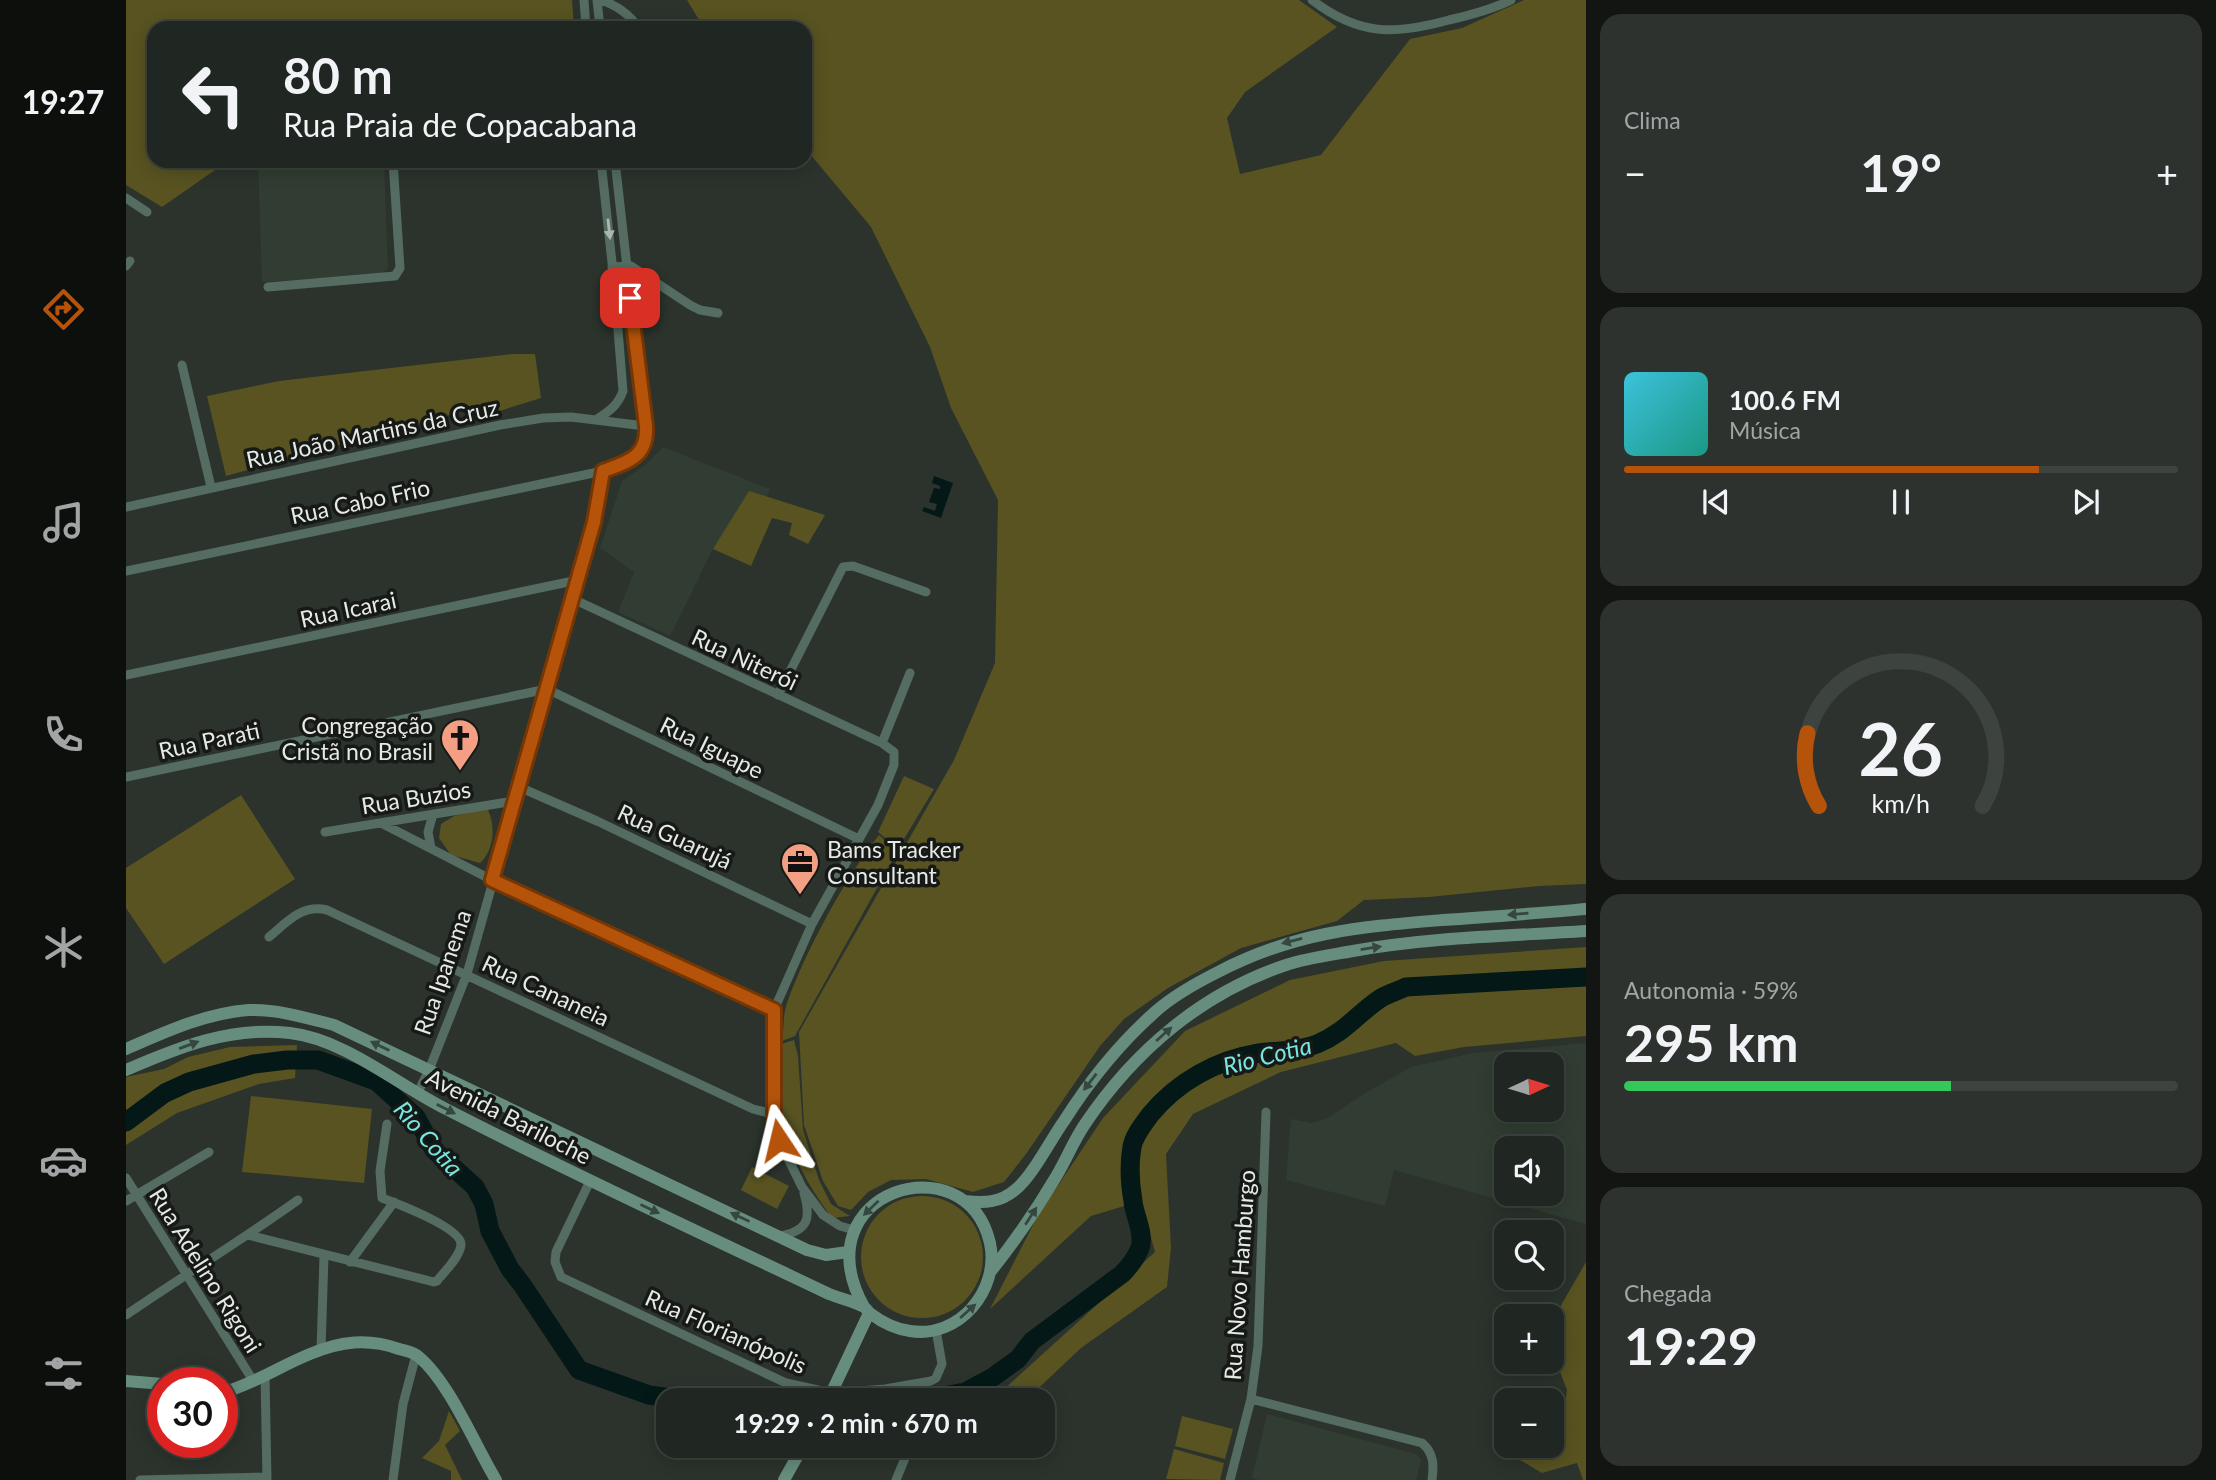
<!DOCTYPE html>
<html lang="pt">
<head>
<meta charset="utf-8">
<style>
  :root { --surface:#202621; --page:#2d322e; --text:#f1f3f6; --muted:#a2a5a5; --line:#3d433f; --accent:#b45309 }
  body { margin:0; font-family:Lato,sans-serif; background:var(--page); color:var(--text); height:100vh; display:flex; flex-direction:column; font-size:26px; white-space:nowrap }
  * { box-sizing:border-box; margin:0 }
  p { font-size:23px; color:var(--muted) }
  .icon { flex:none; width:38px; height:38px; fill:none; stroke:currentColor; stroke-width:2; stroke-linecap:round; stroke-linejoin:round }
  .map { position:relative; flex:1; overflow:hidden }
  .drawer { display:flex; flex-direction:column; gap:14px; padding:14px; background:#121512; width:630px }
  .drawer>* { flex:none }
  .hud { position:absolute; left:21px; top:21px; width:665px; height:147px; border-radius:21px; box-shadow:0 4px 18px #0003,0 0 0 2px var(--line); background:#202621; color:var(--text); overflow:hidden }
  .needle { width:46px; rotate:86deg }
  .fabs { position:absolute; left:1368px; top:1052px; display:grid; gap:14px }
  .fabs a { display:grid; place-items:center; width:70px; height:70px; border-radius:14px; background:var(--surface); box-shadow:0 4px 18px #0003,0 0 0 2px var(--line); font-size:35px }
  .speed { position:absolute; left:21px; top:1367px; display:flex; gap:14px; font-size:35px; font-weight:700; text-align:center }
  .speed>* { display:grid; place-content:center; width:91px; height:91px; border-radius:50%; background:var(--surface); box-shadow:0 4px 18px #0003,0 0 0 2px var(--line); line-height:1 }
  .speed .limit { border:10px solid #d22; background:#fff; color:#111 }
  .pin { position:absolute; display:grid; place-items:center; width:60px; height:60px; color:#fff; margin:-30px; border-radius:14px; box-shadow:0 4px 10px #0006 }
  .me { position:absolute; width:77px; margin:-38px; rotate:350deg; stroke-linejoin:round; filter:drop-shadow(0 0 5px #0008) }
  .turn { display:flex; align-items:center; gap:24px; height:147px; padding:0 21px; font-size:32px }
  .turn .icon { width:91px; height:91px; stroke-width:2.5 }
  .turn b { display:block; font-size:49px; line-height:60px }
  .big { font-size:52px; font-weight:700; line-height:1.1 }
  .drawer .tile { flex:1; display:flex; flex-direction:column; justify-content:center; gap:10px; min-width:0; padding:0 24px; border-radius:21px; background:var(--page) }
  .drawer .dial { align-items:center; gap:0 }
  .dial svg { height:182px; overflow:visible; fill:none; stroke:var(--line); stroke-width:7; stroke-linecap:round; text-anchor:middle }
  .dial text { fill:var(--text); stroke:none }
  .song { display:flex; align-items:center; gap:21px }
  .cover { width:84px; height:84px; border-radius:10px; background:linear-gradient(135deg,hsl(190 70% 55%),hsl(170 70% 35%)) }
  .played { height:7px; border-radius:4px; background:linear-gradient(90deg,var(--accent) 75%,var(--line) 75%) }
  .keys { display:flex; justify-content:space-around; direction:ltr }
  .heat { display:flex; justify-content:space-between; align-items:center; font-size:38px; direction:ltr }
  .charge { height:10px; border-radius:5px; background:linear-gradient(90deg,#34c759 59%,var(--line) 0) }
  .trip { position:absolute; left:530px; top:1388px; width:399px; height:70px; border-radius:21px; background:var(--surface); box-shadow:0 4px 18px #0003,0 0 0 2px var(--line); font-weight:700; line-height:70px; text-align:center }
  main { display:flex; flex:1; min-height:0 }
  .menu { display:flex; flex-direction:column; width:126px; justify-content:space-around; align-items:center; background:#0d0f0d; color:var(--muted) }
  .menu .icon { width:49px; height:49px }
  .menu .active { color:var(--accent) }
  .menu b { font-size:32px; color:var(--text) }
  .map>svg:first-child { display:block }
  .built { fill:#313d32; fill-rule:evenodd }
  .green { fill:#585321 }
  .water { fill:#031817 }
  .lines { fill:none; stroke-linecap:round; stroke-linejoin:round }
  .river { stroke:#031817; stroke-width:19 }
  .street { stroke:#546c62; stroke-width:9 }
  .secondary { stroke:#668d7e; stroke-width:12 }
  .oneway { fill:#abb8b1 }
  .oneway2 { fill:#364740 }
  .route-casing { stroke:#753606; stroke-width:18 }
  .route { stroke:#b45309; stroke-width:12 }
  .labels { text-anchor:middle; dominant-baseline:central; stroke-width:7; stroke-linejoin:round; paint-order:stroke }
  .street-label { font-size:23px; fill:#e5eae6; stroke:#161916 }
  .poi-label { font-size:23px; fill:#e5eae6; stroke:#161916; text-anchor:end }
  .water-label { font-size:24px; font-style:italic; fill:#77e6e0; stroke:#161916 }
</style>
</head>
<body>
<main>
<nav class="menu">
<b>19:27</b>
<svg class="icon active" aria-label="directions" viewBox="0 0 24 24"><path d="M12 3l9 9-9 9-9-9zM9 14v-3h6M13 9l2 2-2 2"/></svg>
<svg class="icon" aria-label="music" viewBox="0 0 24 24"><path d="M9 18V5l10-2v13"/><circle cx="6" cy="18" r="3"/><circle cx="16" cy="16" r="3"/></svg>
<svg class="icon" aria-label="phone" viewBox="0 0 24 24"><path d="M5 4h4l2 5-3 2q2 4 5 5l2-3 5 2v4C11 20 4 13 5 4z"/></svg>
<svg class="icon" aria-label="climate" viewBox="0 0 24 24"><path d="M12 3v18M4 7l16 10M4 17L20 7"/></svg>
<svg class="icon" aria-label="car" viewBox="0 0 24 24"><path d="M5 17H2v-5l4-1 3-4h7l3 4 3 1v5h-3M9 17h6M6 11h13"/><circle cx="7" cy="17" r="2"/><circle cx="17" cy="17" r="2"/></svg>
<svg class="icon" aria-label="filters" viewBox="0 0 24 24"><path d="M4 7h16M4 17h16"/><circle cx="9" cy="7" r="2"/><circle cx="15" cy="17" r="2"/></svg>
</nav>
<div class="map">
<svg width="1460" height="1480" viewBox="0 0 1460 1480">
  <rect width="100%" height="100%" fill="#2b332c"/>
  <path class="built" d="M132 161H258L262 269 255 274 136 282Z
    M537 447 644 489 616 558 587 549 544 636 492 612 508 572 474 548 496 481 519 465Z
    M1460 1043V1224L1268 1170 1259 1206 1160 1180 1165 1119 1186 1123 1202 1118 1236 1095 1285 1067 1348 1053ZM1381 1064H1426V1110H1381ZM1381 1148H1426V1194H1381Z
    M1141 1414 1290 1454 1295 1460 1290 1480H1134L1126 1478Z"/>
  <path class="green" d="M0 0H446L448 28H28V161H102L36 207 0 185Z
    M561 0H1173L1211 27 1119 92 1101 118 1114 174 1195 155 1284 39 1336 28 1398 0H1460V884L1413 886 1303 897 1238 900 1211 921 1115 948 1042 988 998 1019 974 1046 900 1154 878 1182 847 1192 800 1179 765 1180 742 1192 725 1210 712 1206 697 1181 678 1125 673 1032 828 760 869 663 872 500 825 408 804 347 745 227 679 148V28H578Z
    M386 354H409L415 398 367 413 346 409 100 476 81 396 153 381Z
    M623 491 699 515 682 544 663 535 666 523 646 518 625 566 587 549Z
    M778 776 808 789 772 849 752 832Z
    M115 795 169 879 38 964 0 908V868Z
    M357 809 362 810C370 827 368 850 354 863L325 855 313 838 315 824 328 816Z
    M753 835 771 852 669 1036 656 1041C658 1029 657 1014 661 1003 679 952 719 878 753 835Z
    M1460 947V1036L1338 1047 1289 1056 1270 1043 1155 1072 1067 1114 1040 1154 1045 1248 1041 1287 955 1348 900 1400H866L1029 1252 1015 1201 965 1216 864 1309 911 1217 977 1118 1059 1031 1164 980 1258 961Z
    M668 1040 672 1056 677 1130 693 1180 705 1204 724 1216 706 1218C680 1183 661 1148 655 1104 653 1085 655 1064 655 1044Z
    M171 1045 169 1078 133 1084 51 1113 0 1145V1077L38 1069 62 1057 104 1047Z
    M125 1096 246 1109 238 1183 116 1172Z
    M626 1167 663 1186 651 1209 615 1190Z
    M735 1257a61 61 0 1 1 122 0a61 61 0 1 1-122 0Z
    M1460 1262V1480H1457L1451 1463 1416 1473 1394 1460 1408 1446H1426V1427L1439 1404 1441 1390 1426 1351V1321Z
    M323 1411 334 1431 319 1445 336 1480H325V1471L296 1458 313 1441Z
    M1056 1416 1107 1429 1099 1459 1049 1446Z
    M1048 1449 1098 1463 1094 1480 1040 1479Z"/>
  <path class="water" d="M808 476 827 483 815 518 796 511 798 507 809 511 811 504 803 502 808 488 814 489V486L806 483Z"/>
  <g class="lines">
    <path class="river" d="M0 1122 39 1093 63 1082 128 1064 161 1060H192L250 1081 290 1117 308 1150 349 1187 358 1204 364 1231 384 1269 397 1286 453 1370 523 1395 558 1400
      M796 1400 839 1392 867 1377 892 1359 906 1341 996 1274C1003 1267 1010 1258 1014 1248 1019 1233 1008 1215 1007 1201 1004 1184 1003 1164 1006 1147 1008 1135 1017 1125 1024 1115 1051 1082 1090 1060 1133 1053 1153 1050 1171 1052 1191 1044 1220 1032 1232 1013 1255 998 1263 993 1272 991 1280 987L1460 977"/>
    <path class="street" d="M458 0 460 28
      M471 0 474 28
      M474 0C491 5 503 14 513 28
      M1186 0C1233 36 1268 35 1323 20 1345 15 1365 10 1385 0
      M0 198 21 212
      M0 266 4 261
      M486 267 505 266 564 305 574 310 592 313
      M142 287 269 276 274 268 267 161
      M56 365 85 487
      M471 419C484 411 492 405 497 391L488 281 475 161
      M0 507 374 425 417 418 445 417 519 426
      M0 571 477 471
      M447 599 756 743 768 752V765L752 805 686 924 648 1010 647 1114 653 1140 676 1187 697 1215 714 1226 728 1230
      M0 675 452 580
      M652 695 717 567 727 566 800 592
      M756 743 784 673
      M0 777 421 689 733 839
      M393 787 471 821 686 924
      M255 823 366 880 648 1010
      M199 832 388 801
      M305 848 302 832 307 814
      M143 937C161 922 176 904 201 910L627 1109 647 1114
      M291 1094 303 1070 341 974 468 522 477 471C502 462 522 457 519 426L489 161
      M0 1178 128 1382
      M464 1181 430 1252 429 1262 435 1277 660 1383 706 1393 759 1389 805 1381 810 1378 816 1364 810 1330
      M0 1201 83 1152
      M122 1235 308 1282 311 1281C318 1272 335 1256 335 1244 334 1227 272 1204 256 1198L254 1171 261 1124
      M655 1236C683 1230 685 1218 678 1193
      M224 1262 268 1202
      M0 1315C57 1276 116 1240 172 1200
      M195 1350 198 1256
      M139 1375 141 1480
      M1125 1399 1296 1443C1308 1453 1308 1465 1306 1480
      M541 1423 542 1422
      M14 1480 141 1477
      M267 1480 277 1404 290 1355
      M770 1480 784 1446
      M1104 1480 1125 1399 1132 1346 1140 1112"/>
    <path class="secondary" d="M0 1049C39 1032 80 1013 123 1010 151 1009 181 1018 208 1025L681 1250 700 1255 722 1252
      M0 1070C53 1047 105 1026 164 1033 218 1039 272 1085 320 1109 446 1174 575 1233 703 1294 713 1298 730 1302 738 1307 741 1309 742 1312 745 1314 757 1323 770 1329 784 1331 833 1339 874 1290 864 1243 840 1140 674 1191 738 1307
      M839 1201C858 1203 874 1203 889 1190 906 1177 925 1139 938 1121 964 1080 993 1044 1029 1012 1048 995 1070 983 1092 972 1169 932 1232 927 1317 920 1365 917 1412 913 1460 909
      M865 1271C889 1241 911 1209 931 1175 941 1158 948 1140 959 1124 1008 1051 1076 993 1160 965 1181 958 1205 955 1227 951 1304 937 1383 936 1460 931
      M0 1381 37 1384
      M96 1393C128 1384 154 1366 184 1354 215 1341 242 1338 273 1349 280 1351 288 1352 293 1357 323 1382 349 1445 370 1480
      M702 1400 743 1313
      M658 1480 677 1446"/>
  </g>
  <defs><path id="oneway-solid" d="M-6-.8H1V-3.2L6.5 0L1 3.2V.8H-6Z" transform="scale(1.75)"/></defs>
  <use class="oneway" href="#oneway-solid" transform="translate(483 229) rotate(84)"/>
  <g class="oneway2">
    <use href="#oneway-solid" transform="translate(1392 914) rotate(175)"/>
    <use href="#oneway-solid" transform="translate(1166 941) rotate(166)"/>
    <use href="#oneway-solid" transform="translate(1245 948) rotate(-9)"/>
    <use href="#oneway-solid" transform="translate(1038 1034) rotate(-42)"/>
    <use href="#oneway-solid" transform="translate(63 1045) rotate(-20)"/>
    <use href="#oneway-solid" transform="translate(254 1046) rotate(-154)"/>
    <use href="#oneway-solid" transform="translate(964 1082) rotate(128)"/>
    <use href="#oneway-solid" transform="translate(320 1109) rotate(27)"/>
    <use href="#oneway-solid" transform="translate(745 1208) rotate(136)"/>
    <use href="#oneway-solid" transform="translate(524 1209) rotate(25)"/>
    <use href="#oneway-solid" transform="translate(905 1216) rotate(-57)"/>
    <use href="#oneway-solid" transform="translate(614 1217) rotate(-155)"/>
    <use href="#oneway-solid" transform="translate(842 1311) rotate(-42)"/>
  </g>
  <g class="lines">
    <defs>
      <path id="route" d="M504 298 520 426C522 457 502 462 477 471L468 522 366 880 648 1010V1114L653 1140"/>
    </defs>
    <use href="#route" class="route-casing"/>
    <use href="#route" class="route"/>
  </g>
  <defs>
    <symbol id="church-pin" viewBox="-11 -11 22 30"><path d="M0 17L-7.5 6A9.5 9.5 0 1 1 7.5 6Z" fill="#f39f84" stroke="#161916"/><path d="M-1.2-6h2.4v3.5h3.3v2.4h-3.3V6h-2.4V-.1h-3.3v-2.4h3.3Z" fill="#111"/></symbol>
    <symbol id="office-pin" viewBox="-11 -11 22 30"><path d="M0 17L-7.5 6A9.5 9.5 0 1 1 7.5 6Z" fill="#f39f84" stroke="#161916"/><path d="M-6-3h4V-5.5h4V-3h4V5H-6ZM-1-4.5V-3h2v-1.5ZM-6 0V1H6V0Z" fill="#111"/></symbol>
  </defs>
  <g fill-rule="evenodd">
    <use href="#church-pin" x="312" y="716" width="44" height="60"/>
    <use href="#office-pin" x="652" y="840" width="44" height="60"/>
  </g>
  <g class="labels">
    <g class="street-label">
      <text transform="translate(246 433) rotate(-12)">Rua João Martins da Cruz</text>
      <text transform="translate(234 501) rotate(-12)">Rua Cabo Frio</text>
      <text transform="translate(222 609) rotate(-12)">Rua Icarai</text>
      <text transform="translate(619 659) rotate(25)">Rua Niterói</text>
      <text transform="translate(83 740) rotate(-12)">Rua Parati</text>
      <text transform="translate(586 747) rotate(26)">Rua Iguape</text>
      <text transform="translate(290 797) rotate(-9)">Rua Buzios</text>
      <text transform="translate(549 836) rotate(25)">Rua Guarujá</text>
      <text transform="translate(316 972) rotate(-71)">Rua Ipanema</text>
      <text transform="translate(420 990) rotate(25)">Rua Cananeia</text>
      <text transform="translate(383 1116) rotate(27)">Avenida Bariloche</text>
      <text transform="translate(80 1270) rotate(58)">Rua Adelino Rigoni</text>
      <text transform="translate(1113 1275) rotate(-86)">Rua Novo Hamburgo</text>
      <text transform="translate(600 1331) rotate(24)">Rua Florianópolis</text>
    </g>
    <g class="poi-label">
      <text x="307" y="725">Congregação<tspan x="307" dy="26">Cristã no Brasil</tspan></text>
      <text x="701" y="849" text-anchor="start">Bams Tracker<tspan x="701" dy="26">Consultant</tspan></text>
    </g>
    <g class="water-label">
      <text transform="translate(1141 1055) rotate(-14)">Rio Cotia</text>
      <text transform="translate(303 1138) rotate(49)">Rio Cotia</text>
    </g>
  </g>
</svg>
<div class="fabs">
<a><svg class="needle" viewBox="-14 -14 28 28"><path d="M0-13l5 13h-10z" fill="#e53935"/><path d="M0 13l5-13h-10z" fill="#a2a5a5"/></svg></a>
<a><svg class="icon" aria-label="sound" viewBox="0 0 24 24"><path d="M4 9h4l5-4v14l-5-4H4zM17 9q2 3 0 6"/></svg></a>
<a><svg class="icon" aria-label="search" viewBox="0 0 24 24"><circle cx="10" cy="10" r="6"/><path d="M15 15l6 6"/></svg></a>
<a>+</a>
<a>−</a>
</div>
<div class="speed"><div class="limit">30</div></div>
<div class="pin" style="left:504px;top:298px;background:#d93025"><svg class="icon" aria-label="arrive" viewBox="0 0 24 24"><path d="M6 21V4h12l-3 4 3 4H6"/></svg></div>
<svg class="me" style="left:653px;top:1140px" viewBox="-20 -20 40 40"><path d="M0-17L14 15 0 8-14 15z" fill="#b45309" stroke="#fff" stroke-width="4"/></svg>
<div class="trip">19:29 · 2 min · 670 m</div>
<div class="hud">
<div class="turn"><svg class="icon" aria-label="left" viewBox="0 0 24 24"><path d="M17 20v-9H6M10 6l-5 5 5 5"/></svg><div><b>80 m</b>Rua Praia de Copacabana</div></div>
</div>
</div>
<section class="drawer">
<div class="tile"><p>Clima</p>
<div class="heat"><a>−</a><b class="big">19°</b><a>+</a></div>
</div>
<div class="tile">
<div class="song"><i class="cover"></i><div><b>100.6 FM</b><p>Música</p></div></div>
<div class="played"></div>
<div class="keys"><svg class="icon" aria-label="previous" viewBox="0 0 24 24"><path d="M18 5L8 12l10 7zM5 5v14"/></svg><svg class="icon" aria-label="pause" viewBox="0 0 24 24"><path d="M8 5v14M16 5v14"/></svg><svg class="icon" aria-label="next" viewBox="0 0 24 24"><path d="M6 5l10 7-10 7zM19 5v14"/></svg></div>
</div>
<div class="tile dial"><svg viewBox="0 0 100 80">
<path d="M14 69A42 42 0 1 1 86 69"/>
<path d="M14 69A42 42 0 0 1 9 37" stroke="#b45309"/>
<text x="50" y="56" font-size="32" font-weight="700">26</text>
<text x="50" y="72" font-size="11">km/h</text>
</svg></div>
<div class="tile"><p>Autonomia · 59%</p><b class="big">295 km</b><div class="charge"></div></div>
<div class="tile"><p>Chegada</p><b class="big">19:29</b></div>
</section>
</main>
</body>
</html>
